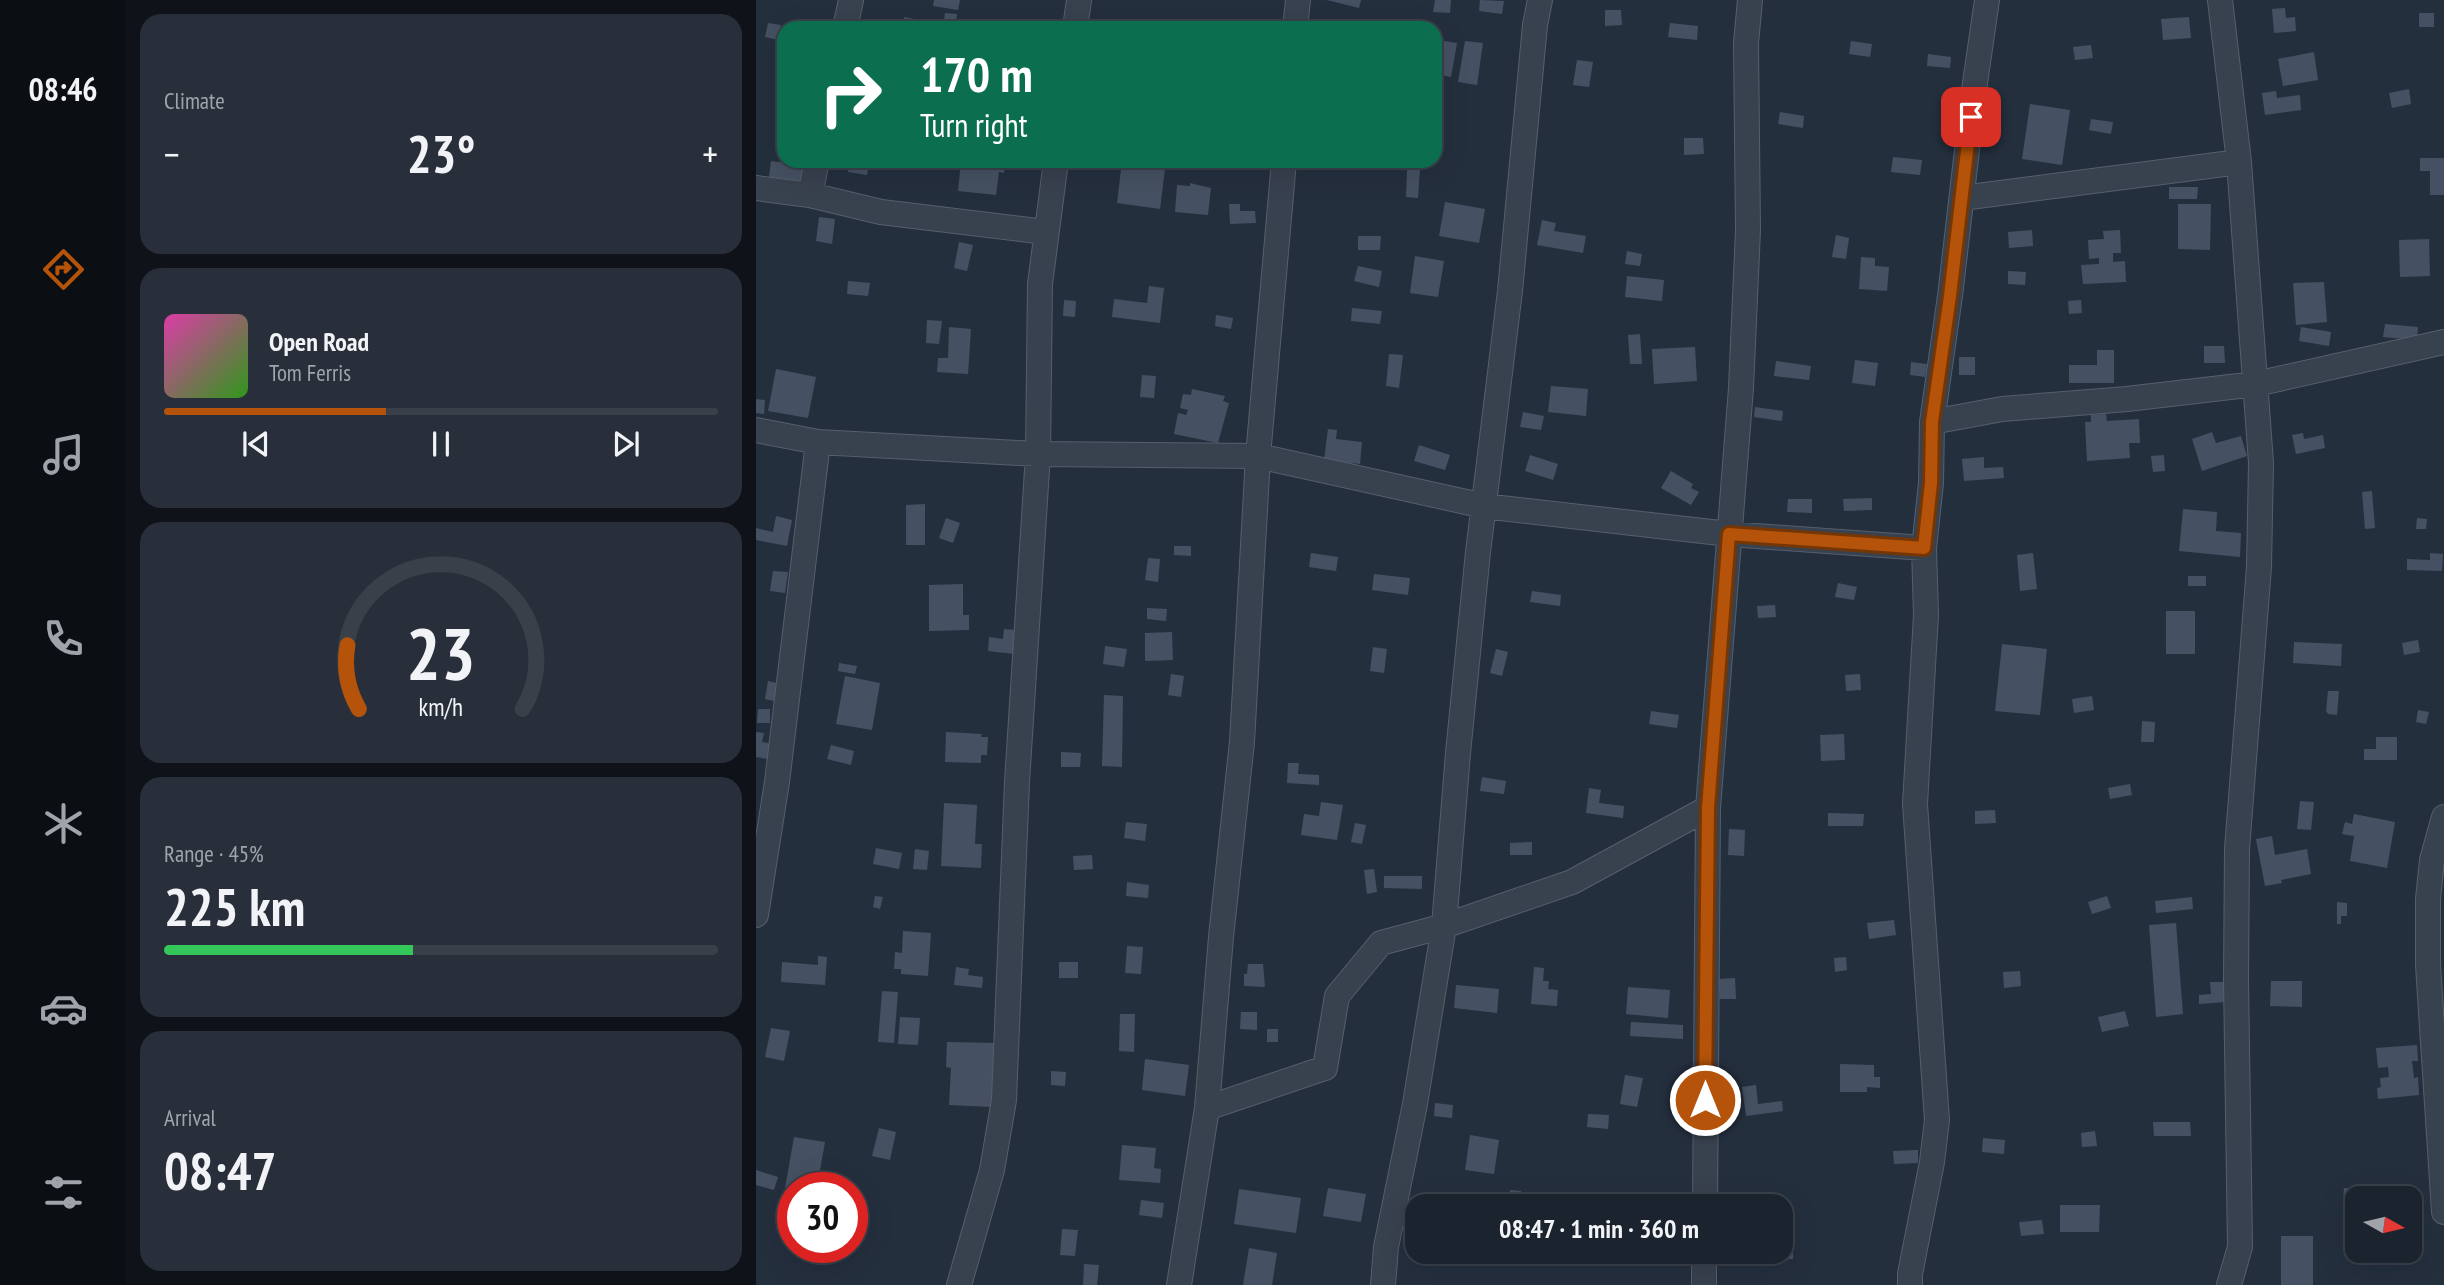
<!DOCTYPE html>
<html lang="en">
<head>
<meta charset="utf-8">
<style>
  :root { --surface:#1b232e; --page:#282f3a; --text:#f1f3f6; --muted:#a0a4aa; --line:#39404a; --accent:#b45309 }
  body { margin:0; font-family:"PT Sans Narrow",sans-serif; background:var(--page); color:var(--text); height:100vh; display:flex; flex-direction:column; font-size:26px; white-space:nowrap }
  * { box-sizing:border-box; margin:0 }
  p { font-size:23px; color:var(--muted) }
  .icon { flex:none; width:38px; height:38px; fill:none; stroke:currentColor; stroke-width:2; stroke-linecap:round; stroke-linejoin:round }
  .map { position:relative; flex:1; overflow:hidden }
  .drawer { display:flex; flex-direction:column; gap:14px; padding:14px; background:#0f1319; width:630px }
  .drawer>* { flex:none }
  .guide { position:absolute; left:21px; top:21px; width:665px; height:147px; border-radius:21px; box-shadow:0 7px 28px #0002,0 0 0 2px var(--line); background:#0b6e4f; color:#fff; overflow:hidden }
  .needle { width:46px; rotate:98deg }
  .fabs { position:absolute; left:1589px; top:1186px; display:grid; gap:14px }
  .fabs a { display:grid; place-items:center; width:77px; height:77px; border-radius:14px; background:var(--surface); box-shadow:0 7px 28px #0002,0 0 0 2px var(--line); font-size:35px }
  .speed { position:absolute; left:21px; top:1172px; display:flex; gap:14px; font-size:35px; font-weight:700; text-align:center }
  .speed>* { display:grid; place-content:center; width:91px; height:91px; border-radius:50%; background:var(--surface); box-shadow:0 7px 28px #0002,0 0 0 2px var(--line); line-height:1 }
  .speed .limit { border:10px solid #d22; background:#fff; color:#111 }
  .pin { position:absolute; display:grid; place-items:center; width:60px; height:60px; color:#fff; margin:-30px; border-radius:14px; box-shadow:0 4px 10px #0006 }
  .me { position:absolute; width:77px; margin:-38px; rotate:0deg; stroke-linejoin:round; filter:drop-shadow(0 0 5px #0008) }
  .turn { display:flex; align-items:center; gap:24px; height:147px; padding:0 28px; font-size:32px }
  .turn .icon { width:91px; height:91px; stroke-width:2.5 }
  .turn b { display:block; font-size:49px; line-height:60px }
  .big { font-size:52px; font-weight:700; line-height:1.1 }
  .drawer .card { flex:1; display:flex; flex-direction:column; justify-content:center; gap:10px; min-width:0; padding:0 24px; border-radius:21px; background:var(--page) }
  .drawer .dial { align-items:center; gap:0 }
  .dial svg { height:182px; overflow:visible; fill:none; stroke:var(--line); stroke-width:7; stroke-linecap:round; text-anchor:middle }
  .dial text { fill:var(--text); stroke:none }
  .song { display:flex; align-items:center; gap:21px }
  .cover { width:84px; height:84px; border-radius:10px; background:linear-gradient(135deg,hsl(320 70% 55%),hsl(110 70% 35%)) }
  .played { height:7px; border-radius:4px; background:linear-gradient(90deg,var(--accent) 40%,var(--line) 40%) }
  .keys { display:flex; justify-content:space-around; direction:ltr }
  .heat { display:flex; justify-content:space-between; align-items:center; font-size:38px; direction:ltr }
  .charge { height:10px; border-radius:5px; background:linear-gradient(90deg,#34c759 45%,var(--line) 0) }
  .trip { position:absolute; left:649px; top:1194px; width:388px; height:70px; border-radius:21px; background:var(--surface); box-shadow:0 7px 28px #0002,0 0 0 2px var(--line); font-weight:700; line-height:70px; text-align:center }
  main { display:flex; flex:1; min-height:0 }
  .dock { display:flex; flex-direction:column; width:126px; justify-content:space-around; align-items:center; background:#0b0e12; color:var(--muted) }
  .dock .icon { width:49px; height:49px }
  .dock .selected { color:var(--accent) }
  .dock b { font-size:32px; color:var(--text) }
  .map>svg:first-child { display:block }
  .building { fill:#455162 }
  .lines { fill:none; stroke-linecap:round; stroke-linejoin:round }
  .minor-casing { stroke:#565f6c; stroke-width:26 }
  .minor { stroke:#38414e; stroke-width:24 }
  .route-casing { stroke:#753606; stroke-width:18 }
  .route { stroke:#b45309; stroke-width:12 }
</style>
</head>
<body>
<main>
<nav class="dock">
<b>08:46</b>
<svg class="icon selected" aria-label="directions" viewBox="0 0 24 24"><path d="M12 3l9 9-9 9-9-9zM9 14v-3h6M13 9l2 2-2 2"/></svg>
<svg class="icon" aria-label="music" viewBox="0 0 24 24"><path d="M9 18V5l10-2v13"/><circle cx="6" cy="18" r="3"/><circle cx="16" cy="16" r="3"/></svg>
<svg class="icon" aria-label="phone" viewBox="0 0 24 24"><path d="M5 4h4l2 5-3 2q2 4 5 5l2-3 5 2v4C11 20 4 13 5 4z"/></svg>
<svg class="icon" aria-label="climate" viewBox="0 0 24 24"><path d="M12 3v18M4 7l16 10M4 17L20 7"/></svg>
<svg class="icon" aria-label="car" viewBox="0 0 24 24"><path d="M5 17H2v-5l4-1 3-4h7l3 4 3 1v5h-3M9 17h6M6 11h13"/><circle cx="7" cy="17" r="2"/><circle cx="17" cy="17" r="2"/></svg>
<svg class="icon" aria-label="filters" viewBox="0 0 24 24"><path d="M4 7h16M4 17h16"/><circle cx="9" cy="7" r="2"/><circle cx="15" cy="17" r="2"/></svg>
</nav>
<section class="drawer">
<div class="card"><p>Climate</p>
<div class="heat"><a>−</a><b class="big">23°</b><a>+</a></div>
</div>
<div class="card">
<div class="song"><i class="cover"></i><div><b>Open Road</b><p>Tom Ferris</p></div></div>
<div class="played"></div>
<div class="keys"><svg class="icon" aria-label="previous" viewBox="0 0 24 24"><path d="M18 5L8 12l10 7zM5 5v14"/></svg><svg class="icon" aria-label="pause" viewBox="0 0 24 24"><path d="M8 5v14M16 5v14"/></svg><svg class="icon" aria-label="next" viewBox="0 0 24 24"><path d="M6 5l10 7-10 7zM19 5v14"/></svg></div>
</div>
<div class="card dial"><svg viewBox="0 0 100 80">
<path d="M14 69A42 42 0 1 1 86 69"/>
<path d="M14 69A42 42 0 0 1 9 41" stroke="#b45309"/>
<text x="50" y="56" font-size="32" font-weight="700">23</text>
<text x="50" y="72" font-size="11">km/h</text>
</svg></div>
<div class="card"><p>Range · 45%</p><b class="big">225 km</b><div class="charge"></div></div>
<div class="card"><p>Arrival</p><b class="big">08:47</b></div>
</section>
<div class="map">
<svg width="1688" height="1285" viewBox="0 0 1688 1285">
  <rect width="100%" height="100%" fill="#242f3e"/>
  <path class="building" d="M178 0H204L202 10 177 6Z
    M571 0H605L603 8Z
    M679 0H695L694 13 677 12Z
    M724 0 748 1 746 14 723 11Z
    M1529 8 1530 18 1539 17 1540 31 1518 33 1516 9Z
    M849 10H865L866 25 849 26Z
    M189 13 201 14 200 22 188 21Z
    M1663 13H1678V27H1663Z
    M148 17 201 27V28H146Z
    M1433 17 1435 38 1407 40 1405 19Z
    M12 23 25 25 22 40 9 37Z
    M914 23 942 26 941 40 912 37Z
    M682 40 701 43 695 77 679 74Z
    M709 41 727 43 721 85 702 82Z
    M1095 41 1116 44 1114 57 1093 54Z
    M1335 45 1337 58 1319 60 1317 47Z
    M1558 52 1562 80 1527 86 1522 59Z
    M1172 54 1195 57 1194 68 1171 66Z
    M821 60 837 62 833 87 817 85Z
    M1653 89 1655 104 1636 108 1633 93Z
    M1520 91 1521 98 1544 95 1545 110 1509 115 1506 93Z
    M1274 104 1314 110 1306 165 1266 159Z
    M1024 112 1048 116 1047 128 1022 124Z
    M1335 119 1357 122 1355 134 1333 130Z
    M928 138H947L948 154 928 155Z
    M1137 157 1166 160 1164 175 1135 172Z
    M1664 158H1688V195H1674V171H1664Z
    M15 161 47 165 45 181 13 177Z
    M94 161 113 162 111 175 92 172Z
    M205 161H249L248 173 243 172 240 195 202 191Z
    M366 161H410L404 209 361 203Z
    M651 168 664 169 662 198 650 197Z
    M434 183 455 188 452 215 419 212 421 185 434 186Z
    M1413 187H1442L1441 199H1413Z
    M689 202 729 209 723 243 683 236Z
    M473 204H484V211H499L500 223 474 224Z
    M1422 204H1455L1454 250 1422 249Z
    M63 217 79 219 76 244 60 241Z
    M786 220 800 223 798 231 830 236 827 253 781 245Z
    M1276 230 1277 246 1253 248 1252 232Z
    M1364 230 1365 253H1357V262L1369 261 1370 282 1327 284 1325 265 1343 264V258L1333 259 1332 240 1348 239 1347 231Z
    M1080 235 1093 238 1090 259 1076 257Z
    M602 236H625L624 250H602Z
    M1673 239 1674 276 1644 277 1643 240Z
    M203 242 217 245 211 271 198 268Z
    M871 251 886 254 884 266 869 264Z
    M659 256 688 261 682 297 654 293Z
    M1105 257 1119 258V266L1133 267 1131 291 1103 289Z
    M602 266 626 271 623 287 598 281Z
    M1252 271 1270 272 1269 285 1252 284Z
    M871 276 908 280 906 301 869 297Z
    M92 281 114 283 112 296 91 294Z
    M1568 282 1571 322 1540 325 1537 283Z
    M393 286 408 288 404 323 356 317 358 299 391 303Z
    M308 300 320 301 319 317 307 316Z
    M1325 300 1326 313 1313 314 1312 301Z
    M596 308 626 311 624 324 595 321Z
    M460 315 477 318 475 329 459 326Z
    M171 320 186 321 183 344 170 343Z
    M1629 324 1662 327 1661 340 1627 337Z
    M193 327 215 329 212 374 181 372 182 358H192Z
    M1545 327 1575 332 1573 346 1543 341Z
    M884 334 886 364H874L872 335Z
    M1448 346H1468L1469 363H1448Z
    M939 347 941 381 898 384 896 349Z
    M1341 350H1358V383H1313V365H1341Z
    M633 354 647 355 643 388 630 386Z
    M1203 357H1219V375H1203Z
    M1099 360 1122 363 1119 386 1096 383Z
    M1020 361 1055 366 1053 380 1018 376Z
    M1155 362 1171 364 1169 377 1154 375Z
    M20 369 60 377 52 418 12 411Z
    M386 375 400 376 398 398 384 397Z
    M795 386 832 389 830 416 792 412Z
    M436 389 469 396 467 401 473 403 462 443 418 434 422 413 430 415 432 410 424 408 427 394 435 395Z
    M0 399 9 400 8 414 0 413Z
    M999 407 1027 411 1026 421 998 417Z
    M767 412 788 416 785 430 764 427Z
    M1350 414 1351 421 1383 419 1384 443H1373L1374 458 1331 461 1329 422H1335V415Z
    M572 429 581 430 580 439 606 442 604 464 568 460Z
    M1456 432 1460 443 1485 436 1491 456 1446 471 1436 439Z
    M1547 433 1548 439 1567 435 1569 448 1540 454 1536 435Z
    M663 445 694 455 689 470 658 461Z
    M774 455 802 464 797 480 769 471Z
    M1408 455 1409 471 1397 472 1395 456Z
    M1228 457V468L1247 467 1248 478 1208 481 1206 459Z
    M915 471 937 484 935 488 943 492 935 505 905 488Z
    M1616 491 1619 528 1609 529 1606 492Z
    M1116 498V510L1088 511 1087 499Z
    M1032 499H1056V513L1031 512Z
    M169 504V545H150V505Z
    M1427 509 1461 512 1460 531 1485 533 1484 557 1423 551Z
    M20 516 36 520 31 546 0 540V528L17 532Z
    M190 518 204 523 197 543 183 538Z
    M1661 518 1671 519 1670 529H1660Z
    M418 546H435V556L418 555Z
    M555 553 582 557 580 571 553 567Z
    M1277 553 1281 589 1264 591 1261 555Z
    M1674 553 1687 554 1686 571 1651 570V559L1674 560Z
    M392 558 404 559 402 582 389 580Z
    M17 571 32 572 29 593 14 591Z
    M618 574 654 578 652 595 616 590Z
    M1432 576H1450V586H1432Z
    M1082 583 1101 587 1098 600 1079 597Z
    M207 584V615H213V630L173 631V585Z
    M776 591 805 595 804 606 774 602Z
    M1019 605 1020 617 1002 618 1001 606Z
    M391 608 411 609 410 621 391 619Z
    M1410 611H1439V654H1410Z
    M248 629 261 630 258 654 232 651 233 637 247 639Z
    M416 632 417 660 389 661V633Z
    M1662 640 1664 652 1648 655 1646 643Z
    M1538 642 1586 644 1585 666 1537 663Z
    M1246 644 1291 649 1284 715 1239 711Z
    M349 646 371 649 368 667 347 664Z
    M617 647 631 649 628 673 614 671Z
    M740 649 752 652 746 676 734 673Z
    M83 663 101 666 99 674 82 671Z
    M415 674 428 676 425 697 412 695Z
    M1104 674 1105 690 1090 691 1089 675Z
    M89 676 124 683 116 730 80 724Z
    M12 681 25 684 22 702 9 699Z
    M1572 691H1583L1581 715 1572 714 1570 711Z
    M348 695 367 696 366 767 346 766Z
    M1336 696 1338 710 1318 713 1316 699Z
    M2 709H14V723H1Z
    M1662 710 1673 712 1670 724 1660 722Z
    M895 711 923 715 921 728 893 724Z
    M1386 721 1399 722 1398 742H1385Z
    M0 732 8 733 6 742 19 744 17 760 0 757Z
    M190 732 226 734 225 737H232L231 755H225V763L189 762Z
    M1088 734 1089 760 1065 761 1064 735Z
    M1620 737H1641V760H1608V749H1620Z
    M75 745 98 751 95 765 71 759Z
    M305 752 325 753 324 767H305Z
    M532 763H543L542 774 563 775V785L531 783Z
    M726 777 750 781 748 794 724 791Z
    M1374 784 1376 795 1354 799 1352 788Z
    M833 788 845 790 843 803 868 806 867 818 830 813Z
    M1544 801 1558 802 1555 830 1541 829Z
    M565 802 587 805 581 840 545 835 548 814 563 816Z
    M188 803 221 805 219 844H226L225 868 185 866Z
    M1239 810 1240 823 1219 824V811Z
    M1072 813 1108 814 1107 826H1072Z
    M1598 814 1639 822 1631 868 1594 861 1598 836 1586 834 1589 822 1596 824Z
    M370 822 391 824 389 841 368 838Z
    M599 823 610 825 606 844 595 842Z
    M973 829 989 830 988 856 972 855Z
    M1516 836 1519 855 1551 849 1555 874 1525 880 1526 883 1509 886 1500 839Z
    M776 842V855H754V843Z
    M120 848 146 853 143 869 117 864Z
    M159 849 173 851 171 870 157 869Z
    M336 855 337 869 318 870 317 856Z
    M618 869 621 892 611 894 608 870Z
    M628 876H666V889L628 888Z
    M371 882 393 885 392 898 370 896Z
    M119 896 127 897 124 909 117 907Z
    M1351 896 1355 908 1336 914 1332 902Z
    M1436 897 1437 909 1400 913 1399 901Z
    M1581 902 1591 903V916H1585V924H1581Z
    M1138 920 1140 935 1113 939 1111 923Z
    M1420 923 1427 1014 1400 1017 1393 925Z
    M147 931 175 933 172 976 145 974V969H138L139 952 146 953Z
    M371 946 387 947 385 974 369 973Z
    M62 956 71 957 69 985 25 982 26 962 62 965Z
    M1090 957 1091 970 1079 972 1078 958Z
    M303 962H322V978H303Z
    M492 964H507L509 987 488 986V974H491Z
    M200 967 213 969 212 975 227 977 226 988 198 985Z
    M778 967 788 968 787 981H793L792 989 802 990 801 1006 775 1004Z
    M1264 971 1265 986 1248 988 1247 972Z
    M979 978 980 999H964L963 979Z
    M1515 981H1546V1007L1514 1006Z
    M1454 982H1468L1469 1002 1443 1004V995L1455 994Z
    M700 985 743 989 741 1013 698 1008Z
    M872 987 914 990 912 1018 870 1014Z
    M126 991 142 992 138 1043 122 1042Z
    M1369 1011 1373 1026 1346 1032 1342 1017Z
    M485 1012H501V1030L484 1029Z
    M364 1014H379L378 1052 363 1051Z
    M144 1017 164 1018 162 1045 142 1044Z
    M875 1022 927 1025V1039L874 1036Z
    M15 1028 34 1031 28 1061 9 1057Z
    M511 1029H522V1042H511Z
    M191 1042 238 1043 236 1107 193 1105 195 1068 190 1067Z
    M1661 1045 1662 1061H1656L1658 1078 1662 1077 1663 1095 1622 1099 1621 1088 1625 1087 1624 1078 1633 1077 1632 1067 1622 1068 1620 1048Z
    M389 1059 433 1065 429 1096 386 1090Z
    M1084 1064 1118 1065V1077H1124V1088L1111 1087V1092H1084Z
    M295 1071 310 1072 309 1086 295 1085Z
    M869 1075 887 1078 881 1107 864 1104Z
    M1000 1085 1002 1104 1026 1101 1027 1111 990 1116 986 1087Z
    M679 1103 697 1105 696 1118 678 1116Z
    M832 1114 853 1115 852 1129 831 1127Z
    M1397 1122H1434L1435 1136H1398Z
    M123 1128 140 1132 134 1160 116 1156Z
    M1339 1131 1341 1146 1326 1147 1325 1133Z
    M714 1135 743 1140 738 1174 709 1170Z
    M38 1137 69 1142 61 1188H29Z
    M1227 1138 1249 1140 1248 1154 1226 1152Z
    M366 1145 400 1148 398 1168 405 1169 404 1183 363 1180Z
    M1162 1150V1163L1138 1164 1137 1151Z
    M0 1170 22 1177 18 1190 0 1185Z
    M572 1188 610 1194 605 1222 567 1216Z
    M1588 1188 1601 1189V1210L1591 1209 1592 1201H1587Z
    M483 1189 545 1198 540 1233 478 1224Z
    M754 1190 765 1191V1206H754Z
    M385 1200 408 1203 406 1218 383 1215Z
    M1304 1205H1344L1343 1232H1304Z
    M1286 1220 1288 1234 1265 1236 1263 1222Z
    M306 1229 322 1230 319 1256 304 1255Z
    M1026 1233H1037V1259L982 1260V1251H1026Z
    M1525 1236H1557V1285H1525Z
    M493 1248 521 1253 516 1285H487Z
    M328 1264 343 1265 341 1285H327Z"/>
  <g class="lines">
    <defs>
      <path id="minor" d="M1231 0 1218 90 1194 296 1176 422 1246 409 1371 399 1500 384 1688 342
        M1464 0 1483 162 1505 463 1503 567 1481 849 1480 979 1484 1247 1473 1285
        M89 28 95 0
        M319 28 323 0
        M539 28 542 0
        M0 188 54 195 125 212 289 232
        M54 195 61 161
        M1206 198 1483 162
        M0 430 62 442 282 454 502 456 728 506 973 534 1168 548
        M1688 817 1676 860 1672 899V965L1688 1212
        M0 915 21 782 62 442
        M451 1108 569 1068 581 996 625 943 688 926 816 882 952 808
        M949 1206 952 808 985 388 992 230 990 43 994 0
        M203 1285 236 1170 248 1100 261 782 282 454 284 284 300 161
        M423 1285 451 1108 465 937 486 742 502 456 528 161
        M627 1285 630 1247 659 1104 688 926 702 753 722 552 754 291 779 25 784 0
        M948 1285V1251
        M1154 1285V1274L1176 1162 1181 1120 1159 804 1170 615 1168 548 1175 483 1176 422"/>
    </defs>
    <use href="#minor" class="minor-casing"/>
    <use href="#minor" class="minor"/>
  </g>
  <g class="lines">
    <defs>
      <path id="route" d="M949 1100 952 808 973 534 1168 548 1175 483 1176 422 1194 296 1215 117"/>
    </defs>
    <use href="#route" class="route-casing"/>
    <use href="#route" class="route"/>
  </g>
</svg>
<div class="fabs">
<a><svg class="needle" viewBox="-14 -14 28 28"><path d="M0-13l5 13h-10z" fill="#e53935"/><path d="M0 13l5-13h-10z" fill="#a0a4aa"/></svg></a>
</div>
<div class="speed"><div class="limit">30</div></div>
<div class="pin" style="left:1215px;top:117px;background:#d93025"><svg class="icon" aria-label="arrive" viewBox="0 0 24 24"><path d="M6 21V4h12l-3 4 3 4H6"/></svg></div>
<svg class="me" style="left:949px;top:1100px" viewBox="-20 -20 40 40"><circle r="17" fill="#b45309" stroke="#fff" stroke-width="3"/><path d="M0-11L8 9 0 5-8 9z" fill="#fff"/></svg>
<div class="trip">08:47 · 1 min · 360 m</div>
<div class="guide">
<div class="turn"><svg class="icon" aria-label="right" viewBox="0 0 24 24"><path d="M7 20v-9h11M14 6l5 5-5 5"/></svg><div><b>170 m</b>Turn right</div></div>
</div>
</div>
</main>
</body>
</html>
